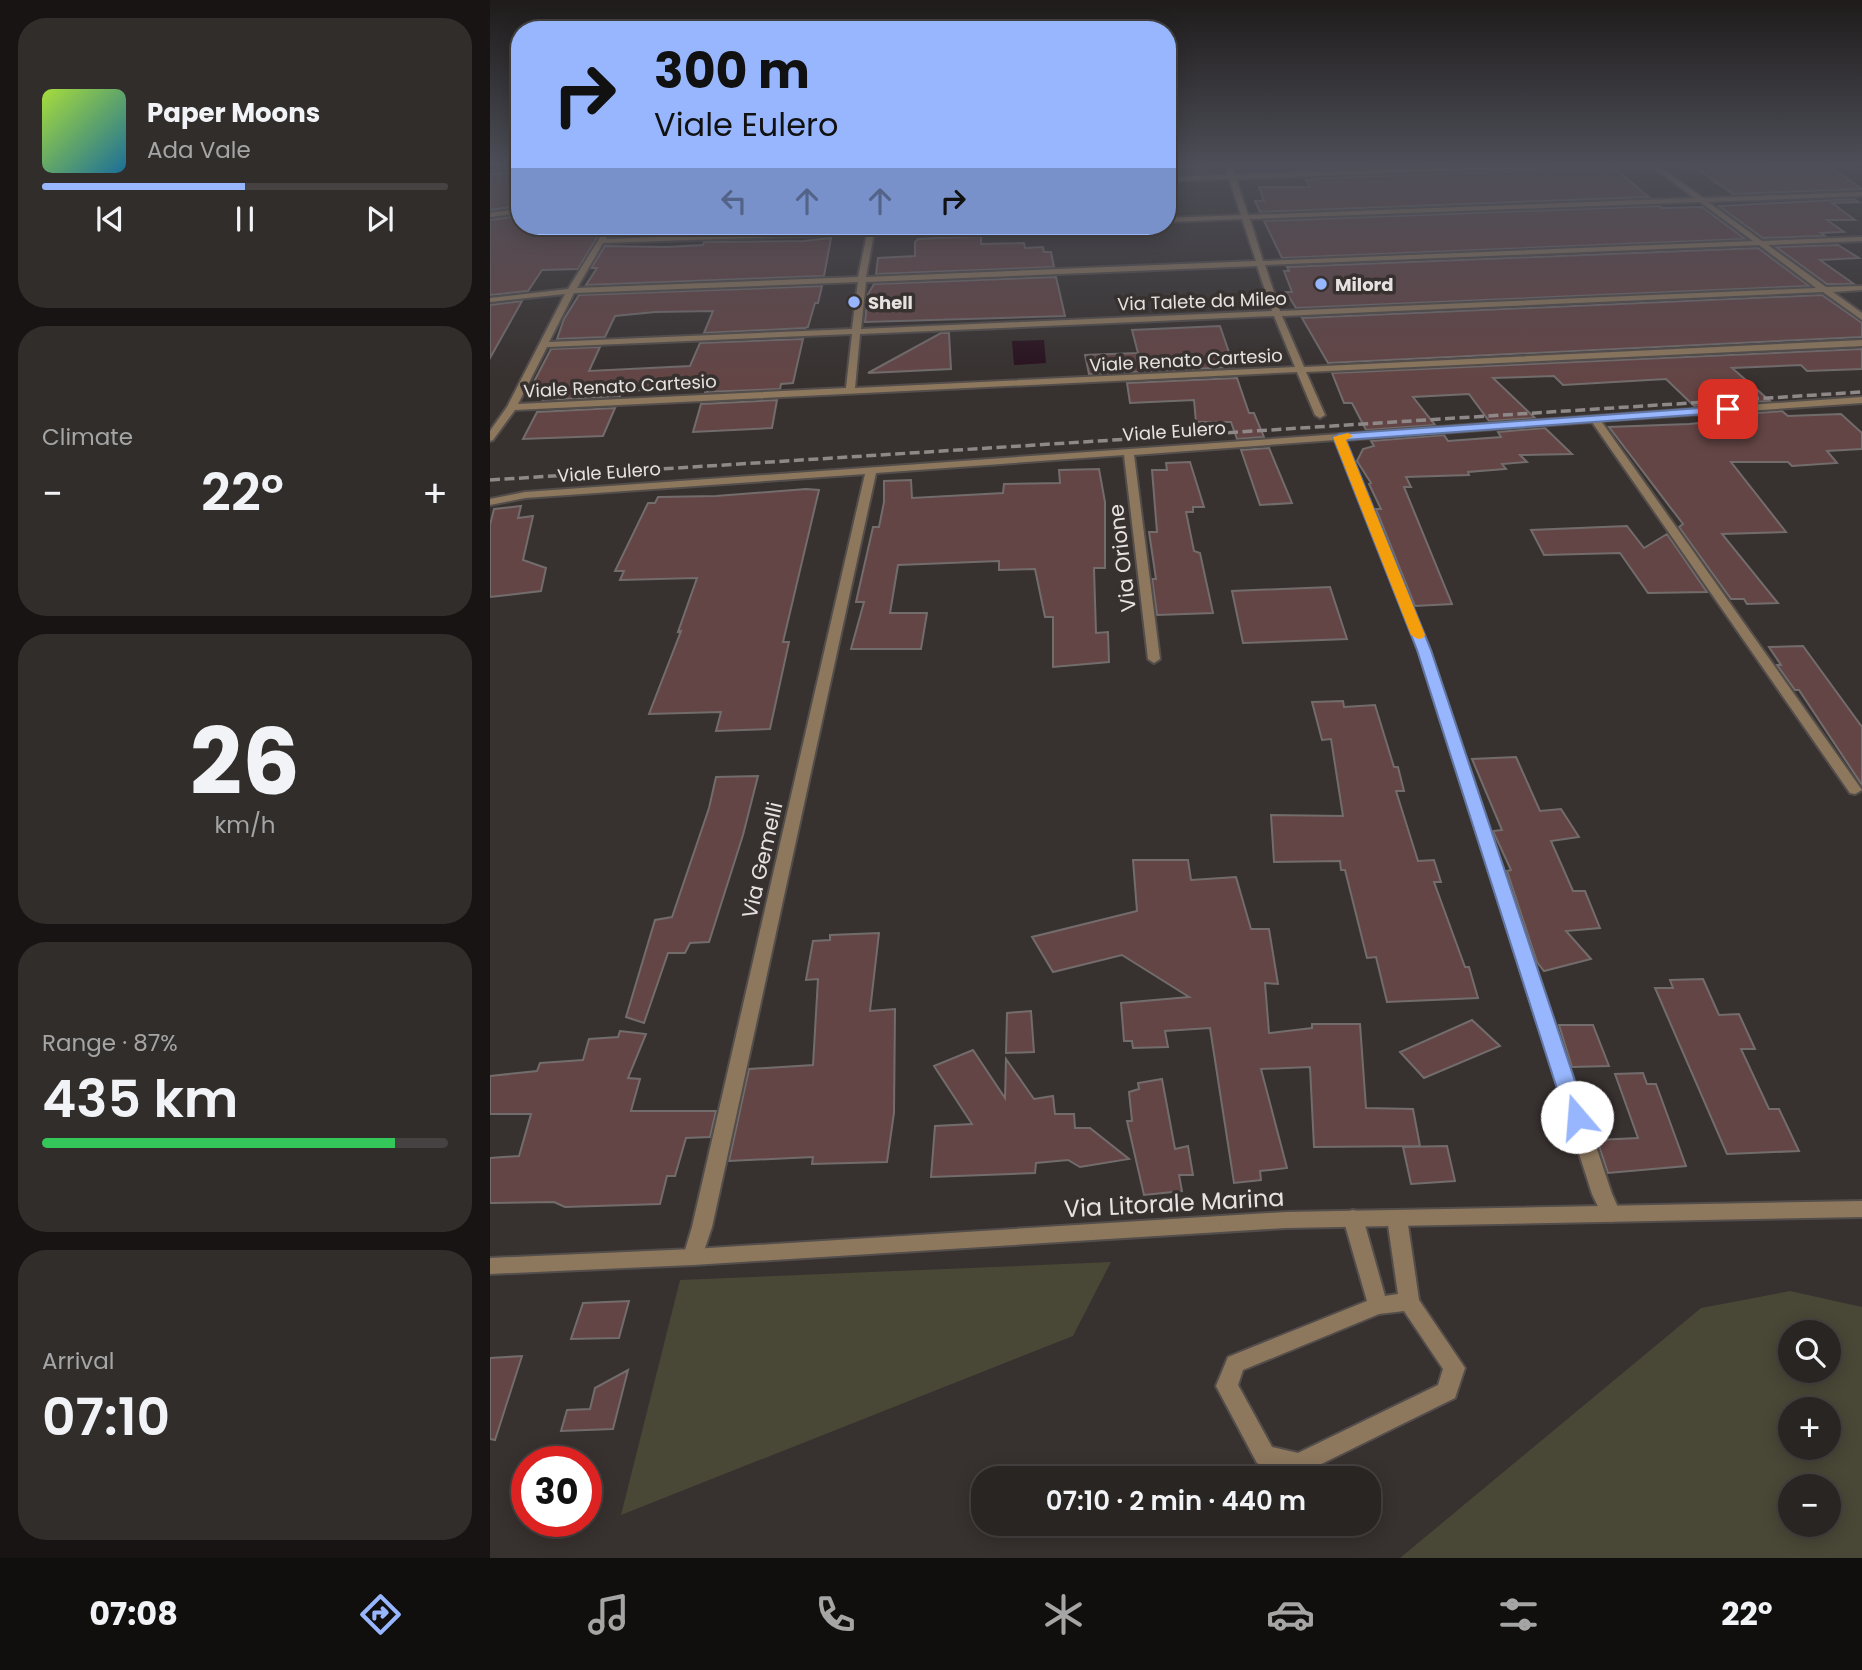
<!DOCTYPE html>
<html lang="en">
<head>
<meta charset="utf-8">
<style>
  :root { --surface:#292523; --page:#312d2b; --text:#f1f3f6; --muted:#a5a5a6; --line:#454241; --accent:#97b6fd }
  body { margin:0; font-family:Poppins,sans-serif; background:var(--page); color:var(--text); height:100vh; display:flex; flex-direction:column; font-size:26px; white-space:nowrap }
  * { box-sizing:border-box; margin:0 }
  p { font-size:23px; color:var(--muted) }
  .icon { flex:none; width:38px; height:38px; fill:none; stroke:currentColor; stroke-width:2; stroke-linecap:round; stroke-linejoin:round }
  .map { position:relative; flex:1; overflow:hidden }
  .details { display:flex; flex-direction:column; gap:18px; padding:18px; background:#171413; width:490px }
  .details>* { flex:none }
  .guide { position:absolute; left:21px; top:21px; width:665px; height:214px; border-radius:28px; box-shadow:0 4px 18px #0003,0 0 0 2px var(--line); background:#97b6fd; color:#111; overflow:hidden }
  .buttons { position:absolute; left:1288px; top:1320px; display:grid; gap:14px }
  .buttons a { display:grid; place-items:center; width:63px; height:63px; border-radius:50%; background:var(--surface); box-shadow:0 4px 18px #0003,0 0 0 2px var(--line); font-size:35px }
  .speed { position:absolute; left:21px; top:1446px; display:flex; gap:14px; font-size:35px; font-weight:700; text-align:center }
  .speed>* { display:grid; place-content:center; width:91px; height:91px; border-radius:50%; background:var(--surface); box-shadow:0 4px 18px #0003,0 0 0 2px var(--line); line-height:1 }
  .speed .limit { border:10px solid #d22; background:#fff; color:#111 }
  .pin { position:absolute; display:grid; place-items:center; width:60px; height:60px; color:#fff; margin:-30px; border-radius:14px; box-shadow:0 4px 10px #0006 }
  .me { position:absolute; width:77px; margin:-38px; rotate:342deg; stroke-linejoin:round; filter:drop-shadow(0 0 5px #0008) }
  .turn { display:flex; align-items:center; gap:24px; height:147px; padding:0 28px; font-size:32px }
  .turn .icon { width:91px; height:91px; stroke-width:2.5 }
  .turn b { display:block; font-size:49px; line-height:60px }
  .lanes { display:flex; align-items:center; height:66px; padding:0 28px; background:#0003; justify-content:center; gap:35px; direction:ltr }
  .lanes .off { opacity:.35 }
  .big { font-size:52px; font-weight:600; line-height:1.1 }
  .details .tile { flex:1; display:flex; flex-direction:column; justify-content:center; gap:10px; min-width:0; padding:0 24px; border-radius:28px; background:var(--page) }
  .details .dial { align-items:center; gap:0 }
  .dial b { font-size:91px; line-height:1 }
  .song { display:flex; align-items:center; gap:21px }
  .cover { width:84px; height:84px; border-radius:10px; background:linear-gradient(135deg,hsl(80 70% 55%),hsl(200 70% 35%)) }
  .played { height:7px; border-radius:4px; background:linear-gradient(90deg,var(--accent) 50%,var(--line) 50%) }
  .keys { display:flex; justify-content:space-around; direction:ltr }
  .heat { display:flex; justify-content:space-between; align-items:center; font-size:38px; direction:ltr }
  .charge { height:10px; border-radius:5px; background:linear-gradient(90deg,#34c759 87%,var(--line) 0) }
  .trip { position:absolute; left:481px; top:1466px; width:410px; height:70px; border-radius:28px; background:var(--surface); box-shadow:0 4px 18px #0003,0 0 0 2px var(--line); font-weight:600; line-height:70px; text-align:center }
  .menu { display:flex; height:112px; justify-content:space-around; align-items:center; background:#100f0e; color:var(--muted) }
  .menu .icon { width:49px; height:49px }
  .menu .on { color:var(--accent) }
  .menu b { font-size:32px; color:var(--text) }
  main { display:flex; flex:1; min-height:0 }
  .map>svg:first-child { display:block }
  .green { fill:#494736; fill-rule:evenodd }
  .water { fill:#27101c }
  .building { fill:#644545; stroke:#736c6c; stroke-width:2 }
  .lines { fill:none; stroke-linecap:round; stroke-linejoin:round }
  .minor-casing { stroke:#534d4b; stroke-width:4 }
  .tertiary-casing { stroke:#534d4b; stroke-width:4 }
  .minor { fill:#8d785e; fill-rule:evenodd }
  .tertiary { fill:#8d785e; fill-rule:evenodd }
  .rail { stroke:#8e8988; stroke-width:3.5; stroke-dasharray:10 4.5; stroke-linecap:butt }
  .route { fill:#97b6fd; stroke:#6276a4; stroke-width:2 }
  .slow { fill:#f59e0b }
  .poi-dot { fill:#97b6fd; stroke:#37312f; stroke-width:2.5 }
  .labels { text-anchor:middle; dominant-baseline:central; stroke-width:7; stroke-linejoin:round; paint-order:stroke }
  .far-poi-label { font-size:18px; font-weight:bold; fill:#e6e2e1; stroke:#37312f; text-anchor:start }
  .far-street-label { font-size:18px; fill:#e6e2e1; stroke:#37312f }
  .street-label { font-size:21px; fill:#e6e2e1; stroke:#37312f }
  .near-street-label { font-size:24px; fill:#e6e2e1; stroke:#37312f }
</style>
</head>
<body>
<main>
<section class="details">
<div class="tile">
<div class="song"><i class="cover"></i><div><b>Paper Moons</b><p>Ada Vale</p></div></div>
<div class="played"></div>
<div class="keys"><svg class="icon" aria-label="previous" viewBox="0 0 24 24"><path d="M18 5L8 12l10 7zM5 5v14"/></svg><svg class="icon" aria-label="pause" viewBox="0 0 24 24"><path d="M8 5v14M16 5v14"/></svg><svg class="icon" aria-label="next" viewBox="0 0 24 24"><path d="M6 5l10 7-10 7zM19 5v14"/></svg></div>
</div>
<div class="tile"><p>Climate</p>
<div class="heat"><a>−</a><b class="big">22°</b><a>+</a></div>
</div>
<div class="tile dial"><b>26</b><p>km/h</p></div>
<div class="tile"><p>Range · 87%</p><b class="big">435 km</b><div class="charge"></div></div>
<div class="tile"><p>Arrival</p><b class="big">07:10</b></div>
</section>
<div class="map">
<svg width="1372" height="1558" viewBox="0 0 1372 1558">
  <rect width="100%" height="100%" fill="#37312f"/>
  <path class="green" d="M677 164H720L725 175 677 176Z
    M621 1262 583 1336 131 1515 190 1280Z
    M1300 1291 1372 1307V1558H910L1211 1308ZM1300 1332H1339V1370H1300ZM1300 1409H1339V1447H1300ZM1300 1486H1339V1524H1300Z"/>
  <path class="water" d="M554 340 556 363 524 365 522 341Z"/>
  <path class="building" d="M842 164H967L968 165 827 170 824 166Z
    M1336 164 1372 189 1243 194 1204 167Z
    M1124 168 1159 197 770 212 765 201H774L769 187H820L816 180 833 178Z
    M30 172V206L0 210V174Z
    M1364 199 1369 202 1342 203 1365 220H1337L1354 232 1331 233 1335 236 1273 238 1229 206Z
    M1170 206 1172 208 1212 207 1255 239 792 258 774 221Z
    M30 216V226H114L88 269 52 270 38 291 0 295V220Z
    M491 236V244L534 243 535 248 553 247 554 252H561L564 267 386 274 388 258 425 256V242L428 239Z
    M341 238 334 276 96 285 107 268H101L115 246 177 247 213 245 214 242 314 241Z
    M1348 245 1369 258 1330 260 1364 284H1337L1286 247Z
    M1268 248 1319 286 806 308 796 292H802L794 271H799L797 267Z
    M566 277 575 316 375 322 378 294 384 284Z
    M332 286 328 303H325L318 327 315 328 214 333 223 311 165 312 125 316 115 337 67 339 74 319 89 295Z
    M1332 295 1372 323V337L838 363 812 318Z
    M32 301 0 358V305Z
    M730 326 744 367 599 374 595 355 648 353 642 330Z
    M451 333H459L461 369 378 373Z
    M313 339 303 383 291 384 290 389 215 392 216 387 157 390 132 391 130 396 53 400 55 395H37L61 349 110 347 99 371 200 366 210 343Z
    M1372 349V369L1317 371 1311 365 1242 368 1280 401 1204 406 1176 379 1073 385 1064 376 1003 378 1045 418 999 421 979 394 923 397 945 425 876 430 862 403H854L842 373Z
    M747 378 759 413H764L774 437 747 439 741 422H706L704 400 640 403 637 383Z
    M287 400 282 428 203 432 211 404Z
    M125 408 113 436 33 439 47 412Z
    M1292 411 1298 416 1351 414 1372 433V449L1337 451 1347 463 1302 466 1298 462H1241L1296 532 1232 534 1288 603 1257 604 1254 599H1241L1189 527 1193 524 1119 427 1199 424 1220 422 1214 417Z
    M1055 428 1082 454 1030 455 1037 462 1012 464 1016 469 978 472 979 475 916 477 921 487H914L962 604 925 606 886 509H891L879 484 881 483 867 461 873 449 884 446 881 441 954 435 958 441 1011 437 1008 432Z
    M779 448 802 503 770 505 751 450Z
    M700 462 714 507H703V512H696L704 551 710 553 723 613 667 615 662 579H666L659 532H667L662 470H677L676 463Z
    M609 469 615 502V568H604L606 633 618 632 619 662 563 667V617H555L545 569 509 570V561L408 565 400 613H437L431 649H361L374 602H366L383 527H389L394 502V481L421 480 422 498 513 493 514 484 570 483 569 470Z
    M316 489 329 490 293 642H299L280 729 226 731 231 712 159 714 191 631 188 632 207 578 130 580 134 571H125L158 503H165L168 497 226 496Z
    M31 506 28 518 43 516 33 560 56 568 51 591 0 597V525L4 509Z
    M1137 526 1154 548 1177 534 1217 592 1158 593 1130 553 1054 555 1041 530Z
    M840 587 857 639 753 643 742 591Z
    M1313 646 1372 727V785L1309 690H1305L1287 665H1291L1279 647Z
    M853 701 854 707 885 705 904 767H908L914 791H906L928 861 944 860 951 882H944L975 967H979L988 998 897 1002 886 957 877 958 855 870H851L850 861 784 862 781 815 853 816 841 739 832 740 822 702Z
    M1026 757 1050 811 1071 809 1089 837 1061 841 1083 891H1095L1110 928 1076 931 1101 959 1054 971 1047 962 1017 871 1021 870 1003 831 1012 830 982 759Z
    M268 776 253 835 219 942 200 943 195 953H178L154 1023 136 1017 165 920 182 917 219 808 226 777Z
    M643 860H698L701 880 746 877 761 929H779L788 984 775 983 779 1033 822 1028V1024H870L876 1108 923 1109 930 1146 824 1147 820 1067 771 1069 797 1168 770 1171 771 1180 744 1183 720 1028 675 1031 678 1047 643 1048 642 1041H634L631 1003 699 997 632 955 563 972 542 937 647 911Z
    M389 933 380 1011 405 1009 404 1113 397 1162 322 1164 323 1157 239 1161 259 1069 323 1065 328 979 316 980 323 941 340 940V935Z
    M1213 979 1229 1015 1249 1014 1265 1049H1251L1279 1109H1289L1309 1151 1237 1154 1165 988H1183L1180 980Z
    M541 1011 544 1052 516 1053 517 1013Z
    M982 1020 1010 1046 934 1078 910 1052Z
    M1069 1025H1103L1119 1066 1082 1067Z
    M130 1031 156 1034 138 1078 150 1079 141 1111H226L220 1137 196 1138 185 1176H177L170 1204 75 1207 64 1202 0 1203V1158L29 1156 41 1114H0V1076L47 1071 50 1063 93 1060 99 1039 128 1037Z
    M483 1050 515 1098 516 1059 544 1099 563 1096 565 1114H584L585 1128H600L639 1159 590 1167 578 1160 546 1163 545 1173 441 1177 445 1126 482 1124 444 1066Z
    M1153 1073 1157 1084H1166L1196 1166 1118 1173 1107 1140 1148 1138 1125 1074Z
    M672 1079 685 1149 698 1146 703 1175H689L692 1191 654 1195 637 1121H642L639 1092 649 1089 648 1083Z
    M957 1146 965 1181 921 1184 913 1147Z
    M139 1301 129 1338 81 1339 93 1303Z
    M32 1356 5 1440 0 1439V1358Z
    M138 1370 123 1429 71 1431 77 1410 100 1409 105 1388Z"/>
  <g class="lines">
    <defs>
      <path id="minor" d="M735 164H741L745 175 1057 164H1104L1101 166 746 179 758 215 1204 198 1159 164H1166L1213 198 1372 192V196L1218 202 1272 241 1372 237V241L1278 245 1336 287 1372 286V290L1343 292 1372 313V320L1333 292 792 316 814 367 1372 340V346L816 372 835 415 830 418 825 415 807 372 25 410 3 440 0 441V431L17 407 75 294 0 302V298L78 289 117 226H124L116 239 378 229 379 226H385V229L527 226 523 228 384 233 376 277 766 261 752 219 677 222V218L751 215 739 179 677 181V177L738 175ZM1210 202 1263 241 773 261 760 219ZM377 234 368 277 87 288 113 243ZM1269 245 1326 288 790 311 775 265ZM767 266 782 311 371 329 376 282ZM368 282 362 329 59 342 84 293ZM784 316 805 367 365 388 370 334ZM362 334 356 388 28 404 57 347Z
        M30 209V213L0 217V213Z
        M1372 397V403L1111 421 1372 790 1365 794 1360 793 1102 422 855 440 940 650 1122 1194 1131 1214 1128 1219 1121 1222 1114 1219 1102 1194 928 650 845 440 644 455 670 659 664 663 658 659 634 455 386 473 222 1227 210 1263 203 1265 196 1263 193 1257 202 1227 375 474 35 498 0 505V499L35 492Z
        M863 1210 870 1212 873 1218 895 1296 908 1294 897 1218 900 1212 907 1210 914 1212 917 1218 929 1300 975 1368 965 1398 817 1471C803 1477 781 1469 767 1463L726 1386 738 1357 877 1301 853 1218 856 1212ZM914 1311 953 1369 948 1385 808 1453 782 1447 748 1385 753 1370 889 1314Z"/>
      <path id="tertiary" d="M1372 1201V1217L796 1228 203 1265 0 1274V1258L203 1249 796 1212Z"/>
    </defs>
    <use href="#minor" class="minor-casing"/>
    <use href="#tertiary" class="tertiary-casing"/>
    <use href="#minor" class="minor"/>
    <use href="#tertiary" class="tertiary"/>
    <path class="rail" d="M0 480 1372 392"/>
  </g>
  <linearGradient id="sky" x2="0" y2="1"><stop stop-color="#1e1b1a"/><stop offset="0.43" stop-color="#4d4e58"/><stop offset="1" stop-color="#4d4e58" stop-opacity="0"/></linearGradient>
  <rect width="1372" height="382" fill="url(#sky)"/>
  <path class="route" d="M1238 406 1243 409 1242 412 856 440 941 650 1097 1117 1094 1122 1087 1124 1079 1122 1076 1117 927 650 843 437 849 434Z"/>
  <path class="slow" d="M858 433 863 436 856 440 935 635 933 638 928 639 921 635 843 437Z"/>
  <g class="poi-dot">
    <circle cx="831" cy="284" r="7"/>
    <circle cx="364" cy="302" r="7"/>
  </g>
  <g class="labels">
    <g class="far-poi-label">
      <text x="845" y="284">Milord</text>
      <text x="378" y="302">Shell</text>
    </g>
    <g class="far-street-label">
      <text transform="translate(712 301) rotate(-2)">Via Talete da Mileo</text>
      <text transform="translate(696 360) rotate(-3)">Viale Renato Cartesio</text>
      <text transform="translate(130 386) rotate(-3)">Viale Renato Cartesio</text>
      <text transform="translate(684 431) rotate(-4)">Viale Eulero</text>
      <text transform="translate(119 472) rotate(-4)">Viale Eulero</text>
    </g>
    <g class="street-label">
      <text transform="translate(632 558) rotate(-97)">Via Orione</text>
      <text transform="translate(272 860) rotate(-77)">Via Gemelli</text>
    </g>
    <g class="near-street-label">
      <text transform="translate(684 1203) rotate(-3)">Via Litorale Marina</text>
    </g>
  </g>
</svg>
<div class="buttons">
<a><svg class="icon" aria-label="search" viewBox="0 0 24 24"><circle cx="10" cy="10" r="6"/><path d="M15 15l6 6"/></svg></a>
<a>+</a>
<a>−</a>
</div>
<div class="speed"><div class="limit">30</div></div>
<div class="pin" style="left:1238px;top:409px;background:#d93025"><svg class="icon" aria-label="arrive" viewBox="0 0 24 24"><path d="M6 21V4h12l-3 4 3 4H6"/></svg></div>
<svg class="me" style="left:1087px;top:1117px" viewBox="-20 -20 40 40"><circle r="19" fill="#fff"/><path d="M0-13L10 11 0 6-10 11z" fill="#97b6fd"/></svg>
<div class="trip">07:10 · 2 min · 440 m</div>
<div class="guide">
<div class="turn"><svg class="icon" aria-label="right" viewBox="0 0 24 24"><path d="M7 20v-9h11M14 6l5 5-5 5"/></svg><div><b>300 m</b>Viale Eulero</div></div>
<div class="lanes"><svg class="icon off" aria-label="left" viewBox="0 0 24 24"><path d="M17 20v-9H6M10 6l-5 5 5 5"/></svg><svg class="icon off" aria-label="ahead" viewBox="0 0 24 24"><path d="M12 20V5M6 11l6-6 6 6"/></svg><svg class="icon off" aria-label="ahead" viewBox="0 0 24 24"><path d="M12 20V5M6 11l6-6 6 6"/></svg><svg class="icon" aria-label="right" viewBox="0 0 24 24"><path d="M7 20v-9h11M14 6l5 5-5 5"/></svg></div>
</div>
</div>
</main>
<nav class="menu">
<b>07:08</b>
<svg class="icon on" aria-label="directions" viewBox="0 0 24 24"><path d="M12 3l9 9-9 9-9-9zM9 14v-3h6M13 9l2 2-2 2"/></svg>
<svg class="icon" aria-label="music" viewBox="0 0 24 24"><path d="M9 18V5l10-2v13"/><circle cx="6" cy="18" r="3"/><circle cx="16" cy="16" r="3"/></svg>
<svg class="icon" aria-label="phone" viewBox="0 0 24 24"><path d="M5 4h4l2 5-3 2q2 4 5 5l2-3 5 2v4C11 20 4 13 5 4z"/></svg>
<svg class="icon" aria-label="climate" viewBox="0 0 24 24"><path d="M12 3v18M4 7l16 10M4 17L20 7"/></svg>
<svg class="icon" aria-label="car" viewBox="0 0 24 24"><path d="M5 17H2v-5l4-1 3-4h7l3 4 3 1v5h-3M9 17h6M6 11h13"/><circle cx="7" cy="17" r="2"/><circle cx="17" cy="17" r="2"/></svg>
<svg class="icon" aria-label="filters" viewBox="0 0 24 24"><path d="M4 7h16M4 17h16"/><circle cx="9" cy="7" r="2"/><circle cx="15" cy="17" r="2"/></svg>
<b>22°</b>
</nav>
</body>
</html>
